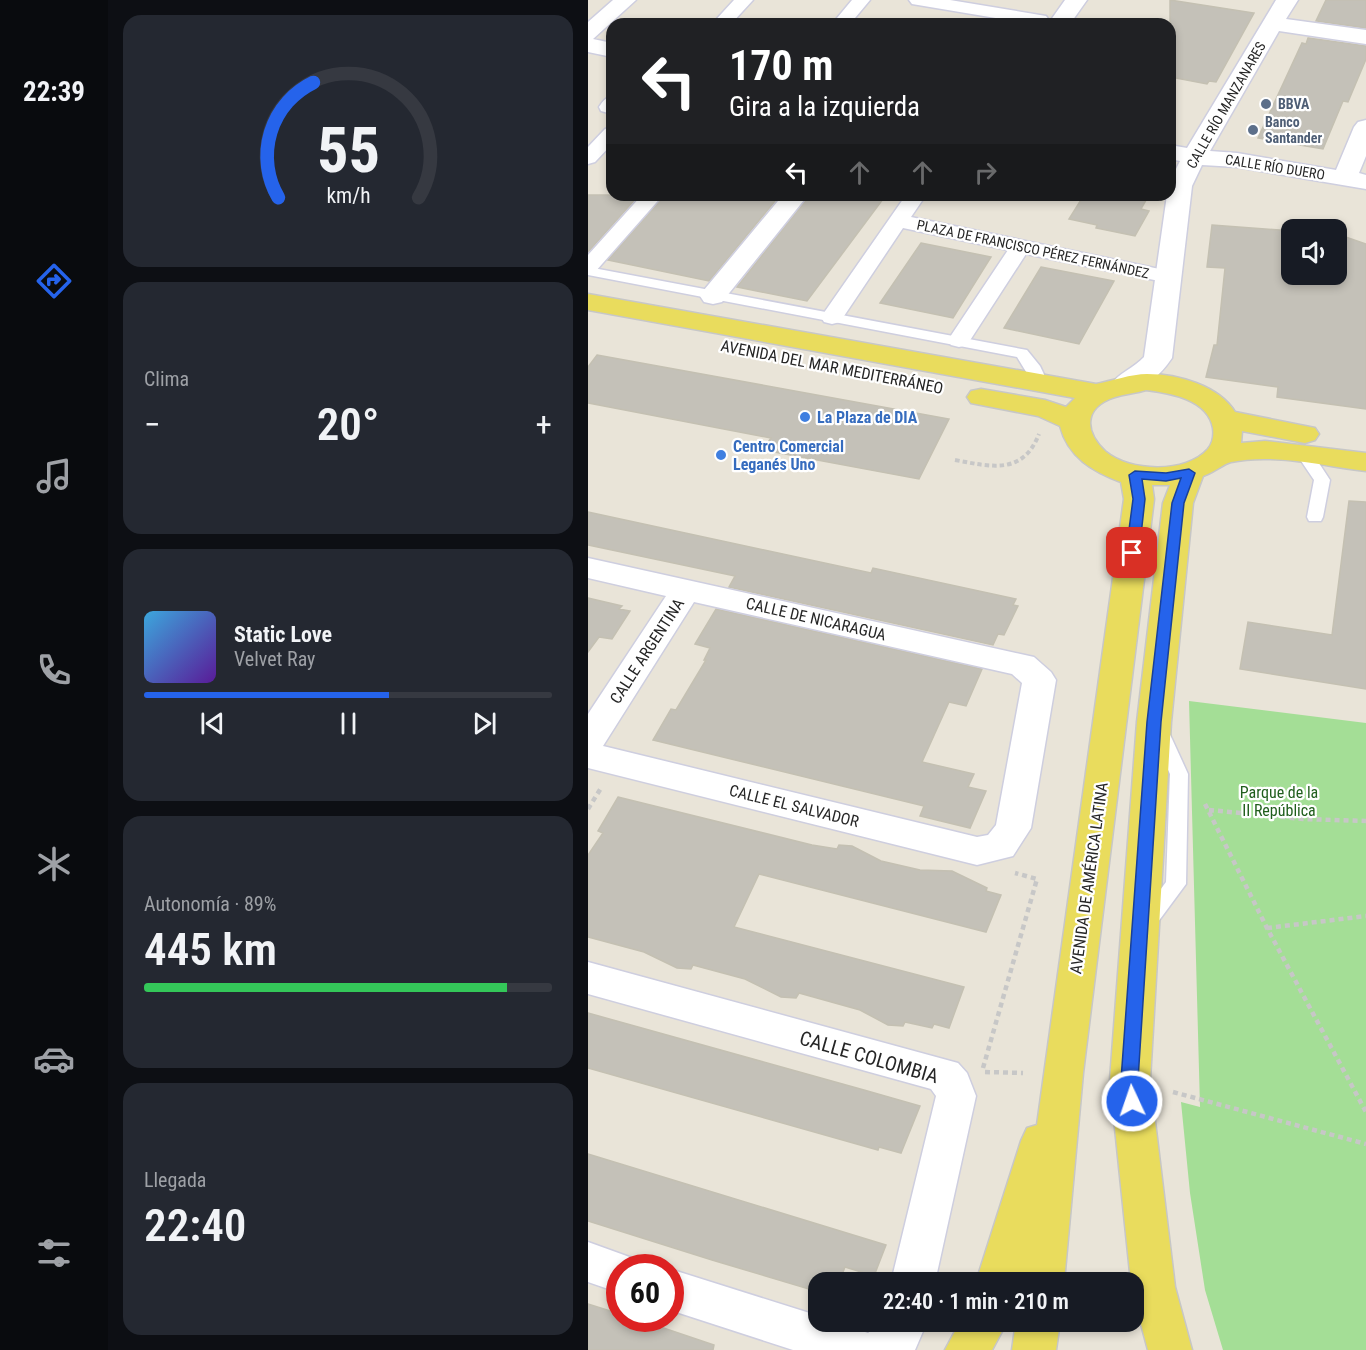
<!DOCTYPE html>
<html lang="es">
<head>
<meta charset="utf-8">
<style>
  :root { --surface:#171b24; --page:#242831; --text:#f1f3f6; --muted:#9ea1a6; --line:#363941; --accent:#2563eb }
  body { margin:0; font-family:"Roboto Condensed",sans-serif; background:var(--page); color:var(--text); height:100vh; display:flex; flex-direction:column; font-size:22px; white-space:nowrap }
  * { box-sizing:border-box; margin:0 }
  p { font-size:20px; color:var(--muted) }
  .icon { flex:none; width:33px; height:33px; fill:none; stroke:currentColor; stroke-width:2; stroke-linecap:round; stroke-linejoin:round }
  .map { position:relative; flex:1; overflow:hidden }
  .side { display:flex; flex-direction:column; gap:15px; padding:15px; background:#0d0f14; width:480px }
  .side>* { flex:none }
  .hud { position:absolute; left:18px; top:18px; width:570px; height:183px; border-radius:18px; box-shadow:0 3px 9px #0003; background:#202124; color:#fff; overflow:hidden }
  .fabs { position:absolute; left:693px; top:219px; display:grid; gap:12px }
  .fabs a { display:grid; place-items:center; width:66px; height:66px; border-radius:12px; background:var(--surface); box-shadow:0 3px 9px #0003; font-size:30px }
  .speed { position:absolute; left:18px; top:1254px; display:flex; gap:12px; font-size:30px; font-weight:700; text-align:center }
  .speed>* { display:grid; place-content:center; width:78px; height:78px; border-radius:50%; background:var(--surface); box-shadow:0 3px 9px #0003; line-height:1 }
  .speed .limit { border:9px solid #d22; background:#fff; color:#111 }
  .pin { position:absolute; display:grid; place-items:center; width:51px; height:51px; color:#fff; margin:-26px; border-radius:12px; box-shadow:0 3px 9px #0006 }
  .me { position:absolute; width:66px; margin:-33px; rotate:357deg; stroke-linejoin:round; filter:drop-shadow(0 0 4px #0008) }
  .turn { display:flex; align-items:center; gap:21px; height:126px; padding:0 24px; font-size:27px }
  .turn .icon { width:78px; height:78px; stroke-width:2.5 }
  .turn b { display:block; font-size:42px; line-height:51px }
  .lanes { display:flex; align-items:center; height:57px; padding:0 24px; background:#0003; justify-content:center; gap:30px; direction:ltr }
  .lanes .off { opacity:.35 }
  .big { font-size:45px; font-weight:600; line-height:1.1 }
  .side .tile { flex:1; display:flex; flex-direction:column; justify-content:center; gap:9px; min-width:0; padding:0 21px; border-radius:18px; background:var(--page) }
  .side .dial { align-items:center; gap:0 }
  .dial svg { height:156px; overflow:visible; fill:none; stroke:var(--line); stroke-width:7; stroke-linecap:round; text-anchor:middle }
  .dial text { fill:var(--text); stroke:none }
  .song { display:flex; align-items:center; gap:18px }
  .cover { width:72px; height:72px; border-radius:9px; background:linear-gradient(135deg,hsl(200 70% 55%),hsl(270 70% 35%)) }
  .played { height:6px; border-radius:3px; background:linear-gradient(90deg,var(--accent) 60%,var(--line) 60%) }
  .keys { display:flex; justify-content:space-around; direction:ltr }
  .heat { display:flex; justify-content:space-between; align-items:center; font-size:33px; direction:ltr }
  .charge { height:9px; border-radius:4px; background:linear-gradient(90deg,#34c759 89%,var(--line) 0) }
  .trip { position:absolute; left:220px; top:1272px; width:336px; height:60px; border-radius:18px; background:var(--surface); box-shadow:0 3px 9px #0003; font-weight:600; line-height:60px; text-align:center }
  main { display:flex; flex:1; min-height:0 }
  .menu { display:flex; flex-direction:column; width:108px; justify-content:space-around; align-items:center; background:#090b0e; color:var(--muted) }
  .menu .icon { width:42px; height:42px }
  .menu .selected { color:var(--accent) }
  .menu b { font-size:27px; color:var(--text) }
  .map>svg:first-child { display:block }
  .green { fill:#a4de96 }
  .building { fill:#c4c1b8; stroke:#c4c0b2; stroke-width:1.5 }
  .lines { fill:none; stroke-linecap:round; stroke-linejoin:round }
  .service-casing { stroke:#cecedf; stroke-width:3 }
  .pedestrian-casing { stroke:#cecedf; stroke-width:3 }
  .minor-casing { stroke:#cecedf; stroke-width:3 }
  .primary-casing { stroke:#c7c7c7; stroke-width:3 }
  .path-far1 { stroke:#c7c7c7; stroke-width:4; stroke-dasharray:4.5 3; stroke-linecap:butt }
  .path { stroke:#c7c7c7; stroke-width:4.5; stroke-dasharray:5 4; stroke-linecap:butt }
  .service { fill:#fff; fill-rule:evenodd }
  .pedestrian { fill:#fff; fill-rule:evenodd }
  .minor { fill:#fff; fill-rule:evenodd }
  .primary { fill:#e9dc5d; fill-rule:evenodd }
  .route { fill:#2563eb; stroke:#184099; stroke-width:1.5 }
  .service-dot { fill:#5c6f8a; stroke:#fff; stroke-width:2 }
  .shop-dot { fill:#3f7fe0; stroke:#fff; stroke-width:2 }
  .labels { text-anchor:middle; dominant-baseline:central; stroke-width:4.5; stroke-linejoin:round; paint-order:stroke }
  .far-service-label { font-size:14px; font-weight:bold; fill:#4e5e75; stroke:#fff; text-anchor:start }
  .far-street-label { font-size:14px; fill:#262626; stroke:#fff }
  .street-label { font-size:16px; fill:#262626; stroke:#fff }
  .shop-label { font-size:16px; font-weight:bold; fill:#366cbe; stroke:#fff; text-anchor:start }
  .park-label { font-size:16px; fill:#205e1c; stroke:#fff }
  .near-street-label { font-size:20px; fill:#262626; stroke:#fff }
</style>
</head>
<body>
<main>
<nav class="menu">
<b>22:39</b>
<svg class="icon selected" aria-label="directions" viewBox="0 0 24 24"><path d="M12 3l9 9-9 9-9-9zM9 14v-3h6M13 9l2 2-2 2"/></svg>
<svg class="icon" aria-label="music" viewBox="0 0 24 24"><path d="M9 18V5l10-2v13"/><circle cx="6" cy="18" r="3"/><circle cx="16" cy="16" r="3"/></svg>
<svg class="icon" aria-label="phone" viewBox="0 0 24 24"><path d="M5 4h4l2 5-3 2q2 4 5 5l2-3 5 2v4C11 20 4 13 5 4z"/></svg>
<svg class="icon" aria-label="climate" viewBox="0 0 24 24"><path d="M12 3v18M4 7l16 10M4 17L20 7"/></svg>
<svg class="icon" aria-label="car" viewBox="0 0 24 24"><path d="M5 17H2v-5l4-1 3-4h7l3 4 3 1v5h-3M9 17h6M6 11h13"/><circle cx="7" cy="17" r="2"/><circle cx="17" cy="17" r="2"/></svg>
<svg class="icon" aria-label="filters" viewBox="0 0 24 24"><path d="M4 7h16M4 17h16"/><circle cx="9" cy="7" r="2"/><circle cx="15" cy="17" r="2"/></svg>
</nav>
<section class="side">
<div class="tile dial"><svg viewBox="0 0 100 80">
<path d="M14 69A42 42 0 1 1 86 69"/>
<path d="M14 69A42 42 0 0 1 32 10" stroke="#2563eb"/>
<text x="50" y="56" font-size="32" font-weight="700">55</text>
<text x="50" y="72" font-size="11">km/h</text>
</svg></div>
<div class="tile"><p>Clima</p>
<div class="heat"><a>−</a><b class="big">20°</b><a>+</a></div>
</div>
<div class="tile">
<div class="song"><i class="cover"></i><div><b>Static Love</b><p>Velvet Ray</p></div></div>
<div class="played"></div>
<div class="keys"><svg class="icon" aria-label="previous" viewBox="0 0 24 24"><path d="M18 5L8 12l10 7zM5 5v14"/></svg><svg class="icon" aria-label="pause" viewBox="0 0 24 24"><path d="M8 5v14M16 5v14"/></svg><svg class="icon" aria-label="next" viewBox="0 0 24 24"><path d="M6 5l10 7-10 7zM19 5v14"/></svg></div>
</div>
<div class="tile"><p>Autonomía · 89%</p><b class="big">445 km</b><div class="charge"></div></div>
<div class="tile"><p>Llegada</p><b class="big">22:40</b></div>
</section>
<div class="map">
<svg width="778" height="1350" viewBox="0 0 778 1350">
  <rect width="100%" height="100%" fill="#e9e4d8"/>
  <path class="green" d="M601 701 778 723V1350H635L617 1290 602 1193 593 1102 612 1107Z"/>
  <path class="building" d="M582 0 666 13 628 82 621 81 619 84 582 77Z
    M738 0H778V28L728 21Z
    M720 38 778 46V59L760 102 755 101 735 149 670 138 714 43 718 44Z
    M0 195H51L0 252Z
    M77 195H192L121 281 20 260Z
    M222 195H298L219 301 149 287Z
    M496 195H561L553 209 561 211 547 236 508 228 509 225 481 219Z
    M624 225 704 231V274H748V241L752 242 758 237 778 244V409L689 397 690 387 618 377 626 345H629L637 268 619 267Z
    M333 243 403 257 365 318 292 303Z
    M453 267 526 281 491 344 416 328Z
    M9 355 361 419 331 479 175 450 183 438 0 403V367Z
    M761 501 778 502V689L652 669 660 622 744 635Z
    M0 512 283 573 285 568 428 599 425 605 430 606 416 635 410 634 405 645 141 587 147 576 0 545Z
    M0 598 34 606 31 609 42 611 24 639 11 637 0 652Z
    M128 609 394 669 378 706 361 702 334 762 386 774 380 787 398 791 382 828 332 816 336 806 65 740 83 709 88 710 118 660H116L122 648 107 644Z
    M30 797 224 845 249 849 251 845 264 846 293 861 332 870 364 871 399 888 398 891 413 895 398 932 171 874 146 927 376 987 361 1028 346 1024 344 1028 317 1022 315 1026 300 1025 272 1010 211 993 208 998 193 997 157 979 105 965 103 969 89 968 56 952 0 937V855L15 833 10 831Z
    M0 1013 276 1090 332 1106 313 1153 291 1147 290 1150 0 1068Z
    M0 1154 298 1245 286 1276 257 1267 251 1282H231V1292L124 1260 0 1221Z
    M0 1304 32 1314V1318H46L126 1345 125 1350H0Z"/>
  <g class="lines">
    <defs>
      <path id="service" d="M0 267 439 350 452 366 461 385 453 390 448 388 429 357 0 275Z
        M717 450 723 451 742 480 735 517 733 521H721L719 517 726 480 709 455Z
        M572 726 579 728 600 774 598 884 564 930 557 932 550 930 547 924 578 882 582 774 563 733 565 728Z"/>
      <path id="pedestrian" d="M146 0H165L143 24H124Z
        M264 0H282L262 24H244Z
        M321 0H362L458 16 461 20 457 24H444L324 4Z
        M24 96V114L13 111 11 107C15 101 17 98 24 96Z
        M24 127V144L7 162 0 164V147L17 129Z
        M54 195H75L7 272 0 274V255Z
        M318 195H338L323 217 581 271 589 272 592 277 589 282 581 283 438 254 379 345 371 347 363 345 360 340 420 250 315 228 252 322 244 324 236 322 233 317Z"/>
      <path id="minor" d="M25 0H48L5 39 24 43V57L0 52V22Z
        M477 0H499L482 24H460Z
        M688 0H710L698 19 778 30V44L691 31 622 151 649 153 748 170 766 127 770 122 778 120V156L771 173 778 175V189L649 167 614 165 604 186 584 358C571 377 551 396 527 390L523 384C531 373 546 368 556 357L579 195H582V181L592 161 582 159V145L599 148Z
        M195 195H220L134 302 125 304 116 302 112 296 116 290Z
        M0 558 446 657 463 672 468 680 443 828 425 856 389 865 0 768V714L78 596 0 578ZM106 602 424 674 434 683 408 825 400 835 389 837 15 746Z
        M0 962 370 1063 379 1073 388 1096 347 1282H303L348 1096 343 1089 0 994Z
        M0 1242 47 1259 51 1268H32V1293L0 1282Z
        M82 1269 231 1316V1322H248L280 1333 294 1322H339L327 1350H205L82 1310Z"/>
      <path id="primary" d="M0 294 508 384C524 381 543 374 559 374 590 374 631 386 647 412L727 428 731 434 727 440 717 443 654 431 653 443 677 441 778 453V471C735 466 686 453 643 462 635 464 625 473 615 476L605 503 583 722 562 1080 587 1287 604 1350H560L546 1298V1282H543L522 1080 549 722 575 503 582 485H564L566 499 495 1073 476 1282H432V1280V1282H388L433 1141 439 1128 449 1125 536 499 533 482C504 471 480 457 472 426L450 416 383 403 379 397 383 391 393 389 457 400 478 407 487 398 0 310ZM558 390C582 393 620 399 625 428 626 435 625 443 620 449 598 474 542 472 518 452 496 432 495 407 527 397 537 394 548 393 558 390Z
        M372 1322H419L404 1350H357Z
        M428 1322H472L468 1350H424Z"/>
    </defs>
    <use href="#service" class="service-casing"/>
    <use href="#pedestrian" class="pedestrian-casing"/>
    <use href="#minor" class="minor-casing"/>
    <use href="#primary" class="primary-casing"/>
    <path class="path-far1" d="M367 460C404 467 435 475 451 434"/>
    <path class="path" d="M617 804 679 928 778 1112
      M0 809 13 788
      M621 810 715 819 778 821
      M679 928 778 916
      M395 1068 449 879 427 873
      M397 1072 435 1073
      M585 1092 778 1144"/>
    <use href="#service" class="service"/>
    <use href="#pedestrian" class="pedestrian"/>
    <use href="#minor" class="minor"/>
    <use href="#primary" class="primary"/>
  </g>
  <path class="route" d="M601 469 607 473 596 503 573 722 550 1080 552 1101 550 1107 544 1109 538 1107 533 1080 559 722 584 503 593 478 578 481 554 479 557 499 551 553 544 557 538 553 545 499 541 475 547 471 578 473Z"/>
  <g class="service-dot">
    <circle cx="678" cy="104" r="6"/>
    <circle cx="665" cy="130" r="6"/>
  </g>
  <g class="shop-dot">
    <circle cx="217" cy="417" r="6"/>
    <circle cx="133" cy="455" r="6"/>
  </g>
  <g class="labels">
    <g class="far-service-label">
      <text x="690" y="104">BBVA</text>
      <text x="677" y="122">Banco<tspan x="677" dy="16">Santander</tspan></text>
    </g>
    <g class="far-street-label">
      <text transform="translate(638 105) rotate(-60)">CALLE RÍO MANZANARES</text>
      <text transform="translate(687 167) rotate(9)">CALLE RÍO DUERO</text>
      <text transform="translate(445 249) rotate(12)">PLAZA DE FRANCISCO PÉREZ FERNÁNDEZ</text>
    </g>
    <g class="street-label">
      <text transform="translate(244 367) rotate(11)">AVENIDA DEL MAR MEDITERRÁNEO</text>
      <text transform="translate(228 619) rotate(13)">CALLE DE NICARAGUA</text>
      <text transform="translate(59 651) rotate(-57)">CALLE ARGENTINA</text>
      <text transform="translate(206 806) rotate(14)">CALLE EL SALVADOR</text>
      <text transform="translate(501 878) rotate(-82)">AVENIDA DE AMÉRICA LATINA</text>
    </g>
    <g class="shop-label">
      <text x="229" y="417">La Plaza de DIA</text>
      <text x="145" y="446">Centro Comercial<tspan x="145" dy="18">Leganés Uno</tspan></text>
    </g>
    <g class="park-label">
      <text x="691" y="792">Parque de la<tspan x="691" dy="18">II República</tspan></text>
    </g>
    <g class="near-street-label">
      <text transform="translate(281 1057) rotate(16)">CALLE COLOMBIA</text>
    </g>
  </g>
</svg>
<div class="fabs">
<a><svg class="icon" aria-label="sound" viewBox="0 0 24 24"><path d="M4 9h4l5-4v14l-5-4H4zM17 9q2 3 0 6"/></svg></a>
</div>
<div class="speed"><div class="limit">60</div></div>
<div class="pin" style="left:544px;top:553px;background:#d93025"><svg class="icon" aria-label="arrive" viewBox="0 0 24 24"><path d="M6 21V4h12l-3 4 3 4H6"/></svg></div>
<svg class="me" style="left:544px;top:1101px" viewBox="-20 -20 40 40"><circle r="17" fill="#2563eb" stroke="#fff" stroke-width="3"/><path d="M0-11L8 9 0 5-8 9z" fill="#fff"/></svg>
<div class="trip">22:40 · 1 min · 210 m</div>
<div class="hud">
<div class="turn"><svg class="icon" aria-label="left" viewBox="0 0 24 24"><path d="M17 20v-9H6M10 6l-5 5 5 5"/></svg><div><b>170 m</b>Gira a la izquierda</div></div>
<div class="lanes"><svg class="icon" aria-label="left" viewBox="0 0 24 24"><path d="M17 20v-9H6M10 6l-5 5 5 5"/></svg><svg class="icon off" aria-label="ahead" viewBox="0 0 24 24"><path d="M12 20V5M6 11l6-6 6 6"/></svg><svg class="icon off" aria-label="ahead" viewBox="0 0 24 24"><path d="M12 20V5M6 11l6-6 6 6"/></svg><svg class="icon off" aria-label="right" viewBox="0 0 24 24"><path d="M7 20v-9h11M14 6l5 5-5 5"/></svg></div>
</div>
</div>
</main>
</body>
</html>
